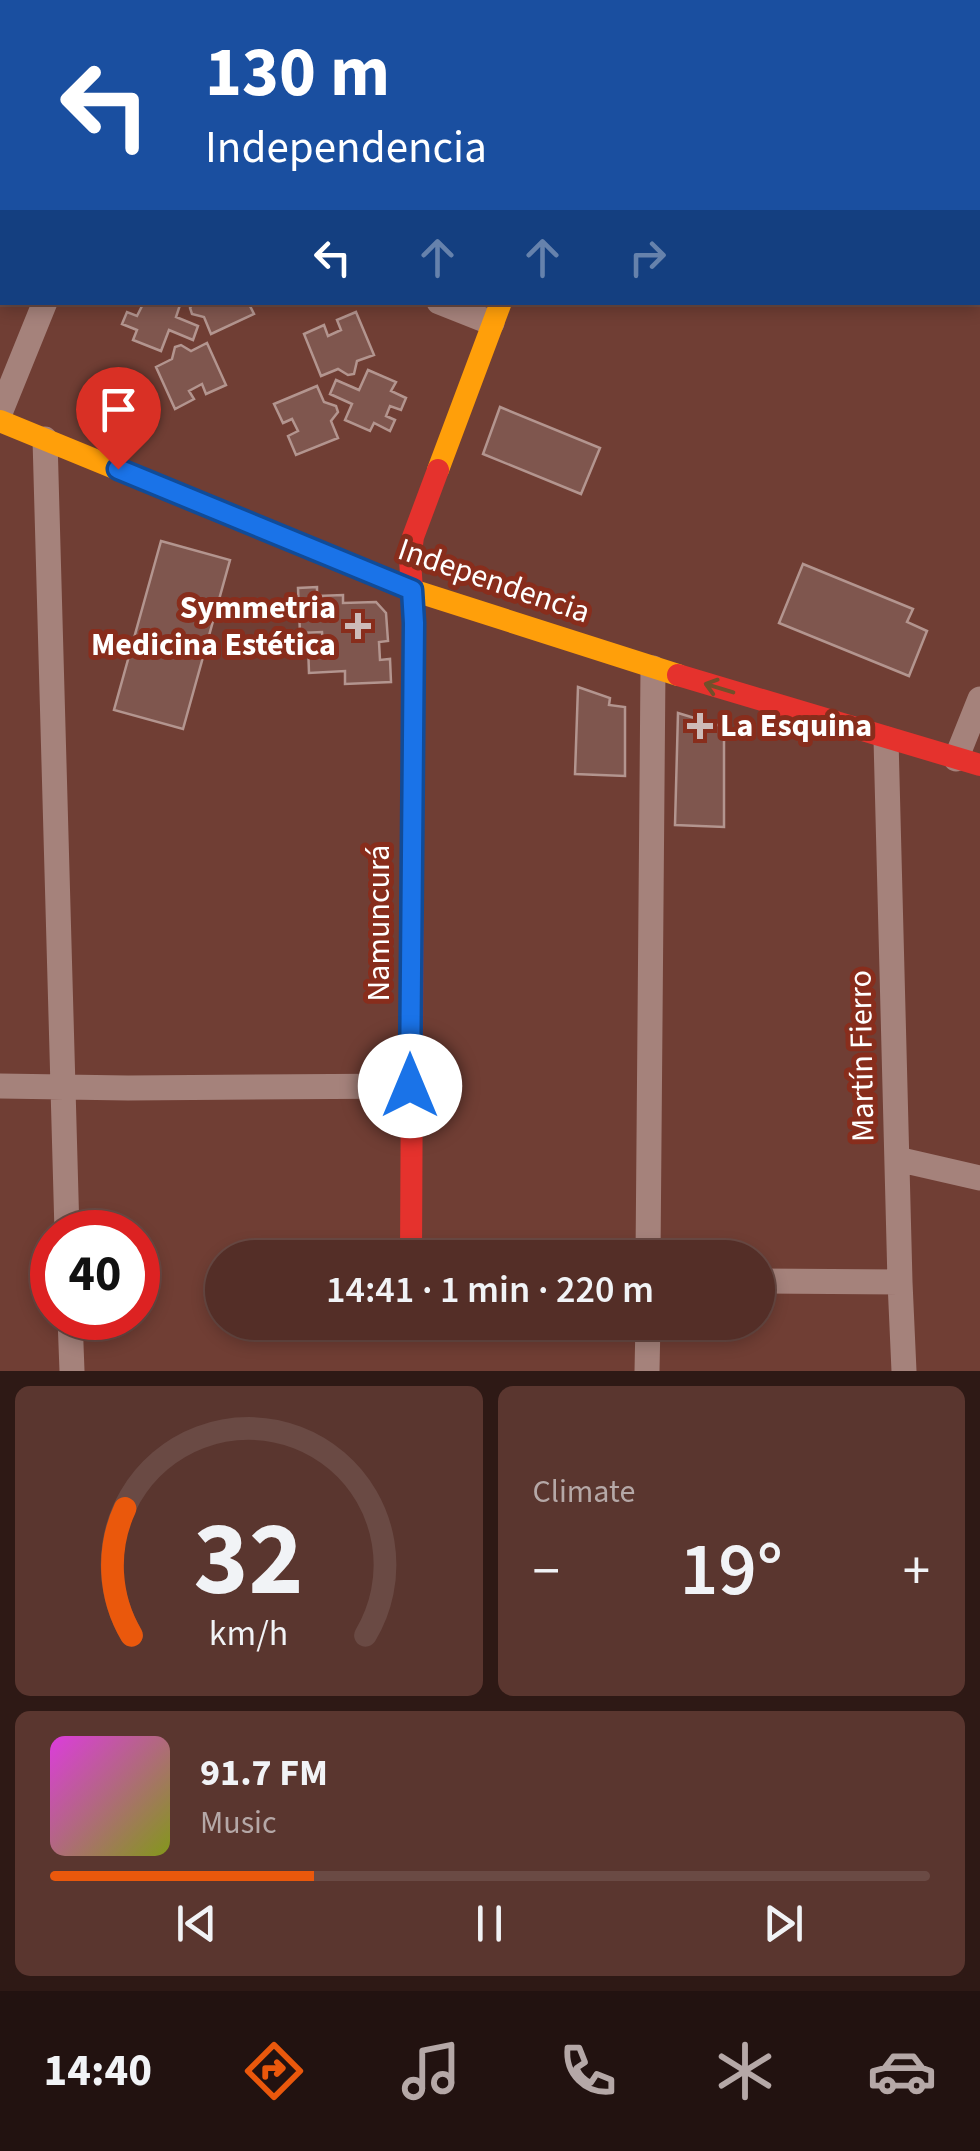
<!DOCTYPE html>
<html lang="en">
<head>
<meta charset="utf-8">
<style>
  :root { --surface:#542e27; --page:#5a362f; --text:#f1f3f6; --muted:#b5a8a7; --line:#6a4a44; --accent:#ea580c }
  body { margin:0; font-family:"Source Sans 3",sans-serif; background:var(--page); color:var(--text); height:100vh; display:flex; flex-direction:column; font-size:38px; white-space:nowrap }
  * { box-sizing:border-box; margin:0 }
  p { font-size:32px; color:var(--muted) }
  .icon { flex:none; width:55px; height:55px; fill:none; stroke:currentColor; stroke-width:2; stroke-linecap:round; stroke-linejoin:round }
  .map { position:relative; height:1371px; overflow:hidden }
  .details { display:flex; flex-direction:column; gap:15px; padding:15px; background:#2e1915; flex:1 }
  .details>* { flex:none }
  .banner { position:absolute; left:0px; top:0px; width:980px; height:305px; box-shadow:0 5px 15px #0003,0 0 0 2px var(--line); background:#1a4fa0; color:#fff; overflow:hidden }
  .speed { position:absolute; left:30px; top:1210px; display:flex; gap:20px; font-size:50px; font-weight:700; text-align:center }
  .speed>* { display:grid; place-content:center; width:130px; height:130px; border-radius:50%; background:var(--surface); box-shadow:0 5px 15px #0003,0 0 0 2px var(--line); line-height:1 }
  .speed .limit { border:15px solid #d22; background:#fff; color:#111 }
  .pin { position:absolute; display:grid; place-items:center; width:85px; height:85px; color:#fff; margin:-102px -42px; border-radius:50% 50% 50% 0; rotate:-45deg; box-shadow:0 0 10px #0007 }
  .pin .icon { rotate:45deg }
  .me { position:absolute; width:110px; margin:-55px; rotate:0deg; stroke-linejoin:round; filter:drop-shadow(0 0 8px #0008) }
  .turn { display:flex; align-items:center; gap:35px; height:210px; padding:0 40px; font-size:45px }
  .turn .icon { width:130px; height:130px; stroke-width:2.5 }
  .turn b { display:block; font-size:70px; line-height:85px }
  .lanes { display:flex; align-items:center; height:95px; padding:0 40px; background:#0003; justify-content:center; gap:50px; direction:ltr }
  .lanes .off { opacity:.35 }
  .big { font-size:75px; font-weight:600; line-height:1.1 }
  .details .card { flex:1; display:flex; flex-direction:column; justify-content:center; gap:15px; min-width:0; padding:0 35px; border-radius:15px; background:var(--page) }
  .details .dial { align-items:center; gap:0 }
  .dial svg { height:260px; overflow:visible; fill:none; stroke:var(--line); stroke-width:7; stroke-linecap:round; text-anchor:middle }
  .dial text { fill:var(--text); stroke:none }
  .song { display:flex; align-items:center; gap:30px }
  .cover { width:120px; height:120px; border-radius:15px; background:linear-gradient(135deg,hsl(300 70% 55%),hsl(70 70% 35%)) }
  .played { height:10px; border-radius:5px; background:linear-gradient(90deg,var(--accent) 30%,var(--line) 30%) }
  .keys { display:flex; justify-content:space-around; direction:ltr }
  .heat { display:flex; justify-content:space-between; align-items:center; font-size:55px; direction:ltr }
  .details .tiles { flex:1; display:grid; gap:15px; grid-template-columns:1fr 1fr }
  .card:last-child { grid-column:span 2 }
  .trip { position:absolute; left:205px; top:1240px; width:570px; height:100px; border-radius:50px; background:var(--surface); box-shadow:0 5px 15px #0003,0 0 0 2px var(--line); font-weight:600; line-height:100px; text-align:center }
  .tab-bar { display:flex; height:160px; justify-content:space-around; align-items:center; background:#221210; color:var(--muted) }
  .tab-bar .icon { width:70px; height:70px }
  .tab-bar .on { color:var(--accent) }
  .tab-bar b { font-size:45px; color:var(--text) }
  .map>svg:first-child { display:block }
  .building { fill:#7f564e; stroke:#b3958f; stroke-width:2.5 }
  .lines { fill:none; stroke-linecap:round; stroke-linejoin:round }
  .street { stroke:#a5827b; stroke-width:25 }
  .slow { stroke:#ff9f0a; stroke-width:22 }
  .jam { stroke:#e5322d; stroke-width:22 }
  .oneway { stroke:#724f2a }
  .route-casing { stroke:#114b97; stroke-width:25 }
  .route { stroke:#1a73e8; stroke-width:18 }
  .poi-dot { fill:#cdbbb8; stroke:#882d1c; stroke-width:4 }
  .labels { text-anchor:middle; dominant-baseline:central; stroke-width:10; stroke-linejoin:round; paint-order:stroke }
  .street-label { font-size:32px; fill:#fff; stroke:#882d1c }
  .poi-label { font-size:32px; font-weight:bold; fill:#fff; stroke:#882d1c; text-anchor:end }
</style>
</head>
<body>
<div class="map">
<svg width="980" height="1371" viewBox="0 0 980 1371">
  <rect width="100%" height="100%" fill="#703e34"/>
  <path class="building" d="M134 302H181L176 317 198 326 193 340 169 330 161 351 133 340 137 330 122 324 127 312 137 316 142 306Z
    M194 302H248L254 314 211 334 204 317 192 314 190 308Z
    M356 312 374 355 357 361 354 374 348 375 338 369 321 376 304 334 324 325 328 336 341 330 337 320Z
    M207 343 226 385 206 394 202 384 189 391 194 399 175 409 156 367 172 359 175 347 181 345 191 351Z
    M368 370 396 382 391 391 406 398 401 410 390 406 386 416 395 420 390 431 374 423 370 431 345 420 352 404 330 394 336 380 359 390Z
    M317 386 324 402 336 406 338 412 331 421 338 438 296 455 288 436 298 431 292 419 283 423 274 404Z
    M500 407 600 448 581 494 483 454Z
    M161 541 230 560 183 729 114 710Z
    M803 564 913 609 907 622 927 631 909 676 779 623Z
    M317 587V596L343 595V603L376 602 386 613 388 641 379 642 380 660 390 659 391 682 345 684V671L309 673 308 644H323L322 632 300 633 298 588Z
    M578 687 610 698 609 705 625 707V776L575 774Z
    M678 713 724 727V827L675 825Z"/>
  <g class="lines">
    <path class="street" d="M441 0 448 2
      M166 2 167 0
      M624 2 625 0
      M0 132 2 133
      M978 216 980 217
      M439 302 492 323
      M0 413 45 302
      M45 439 67 1232
      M886 739 900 1282 904 1371
      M956 759 980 699
      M0 1086 128 1088 410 1086
      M897 1159 980 1178
      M648 1258 653 668
      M758 1281 900 1282
      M70 1318 72 1371
      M647 1371 648 1322"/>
    <path class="slow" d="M0 421 412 590 678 675
      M438 470 501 302"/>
    <path class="jam" d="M678 675 980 765
      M411 1258 414 623 410 559 413 537 438 470"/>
  </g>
  <defs><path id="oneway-shaft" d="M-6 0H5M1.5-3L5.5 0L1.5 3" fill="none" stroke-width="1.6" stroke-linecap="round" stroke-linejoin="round" transform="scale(2.5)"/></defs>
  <use class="oneway" href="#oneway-shaft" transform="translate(719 688) rotate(-163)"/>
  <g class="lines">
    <defs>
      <path id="route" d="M118 469 412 590 414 623 410 1086"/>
    </defs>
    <use href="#route" class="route-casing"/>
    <use href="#route" class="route"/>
  </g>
  <g class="poi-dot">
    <path d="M353 611h10v10h10v10h-10v10h-10v-10h-10v-10h10z"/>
    <path d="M695 711h10v10h10v10h-10v10h-10v-10h-10v-10h10z"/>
  </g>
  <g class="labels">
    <g class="street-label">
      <text transform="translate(494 581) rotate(19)">Independencia</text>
      <text transform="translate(379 923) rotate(-90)">Namuncurá</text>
      <text transform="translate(862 1056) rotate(-91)">Martín Fierro</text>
    </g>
    <g class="poi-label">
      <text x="336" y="608">Symmetria<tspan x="336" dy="37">Medicina Estética</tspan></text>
      <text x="720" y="726" text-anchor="start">La Esquina</text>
    </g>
  </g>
</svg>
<div class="speed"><div class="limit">40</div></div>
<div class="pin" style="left:118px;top:469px;background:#d93025"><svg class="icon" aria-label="arrive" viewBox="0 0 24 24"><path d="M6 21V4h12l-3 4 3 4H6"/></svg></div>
<svg class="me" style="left:410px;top:1086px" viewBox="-20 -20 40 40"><circle r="19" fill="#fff"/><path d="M0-13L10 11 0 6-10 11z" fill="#1a73e8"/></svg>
<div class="trip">14:41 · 1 min · 220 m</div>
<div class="banner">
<div class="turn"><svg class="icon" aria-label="left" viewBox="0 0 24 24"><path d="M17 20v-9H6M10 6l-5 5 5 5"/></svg><div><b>130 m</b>Independencia</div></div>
<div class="lanes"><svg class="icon" aria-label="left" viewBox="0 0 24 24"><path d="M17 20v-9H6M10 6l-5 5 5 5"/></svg><svg class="icon off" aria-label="ahead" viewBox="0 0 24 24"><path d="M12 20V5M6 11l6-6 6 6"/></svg><svg class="icon off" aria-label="ahead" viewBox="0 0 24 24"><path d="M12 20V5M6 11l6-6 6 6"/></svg><svg class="icon off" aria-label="right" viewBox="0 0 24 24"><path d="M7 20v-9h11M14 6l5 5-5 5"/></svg></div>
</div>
</div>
<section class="details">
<div class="tiles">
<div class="card dial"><svg viewBox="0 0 100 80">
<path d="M14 69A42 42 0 1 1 86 69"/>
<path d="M14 69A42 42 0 0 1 12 30" stroke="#ea580c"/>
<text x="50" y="56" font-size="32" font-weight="700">32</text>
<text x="50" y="72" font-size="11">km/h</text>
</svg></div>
<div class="card"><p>Climate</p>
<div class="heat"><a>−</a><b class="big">19°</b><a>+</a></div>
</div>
<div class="card">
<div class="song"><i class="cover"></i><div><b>91.7 FM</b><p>Music</p></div></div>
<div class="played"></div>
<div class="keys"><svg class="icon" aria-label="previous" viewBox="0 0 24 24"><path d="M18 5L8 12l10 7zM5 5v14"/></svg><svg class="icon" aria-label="pause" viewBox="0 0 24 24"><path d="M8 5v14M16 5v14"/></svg><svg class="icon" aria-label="next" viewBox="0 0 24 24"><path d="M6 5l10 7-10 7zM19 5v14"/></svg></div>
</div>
</div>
</section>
<nav class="tab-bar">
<b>14:40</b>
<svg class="icon on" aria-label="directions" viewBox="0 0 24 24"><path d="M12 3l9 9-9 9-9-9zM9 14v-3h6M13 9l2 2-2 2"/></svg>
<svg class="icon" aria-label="music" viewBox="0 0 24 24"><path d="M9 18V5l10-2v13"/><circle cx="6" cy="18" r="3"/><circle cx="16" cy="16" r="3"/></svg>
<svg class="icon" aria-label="phone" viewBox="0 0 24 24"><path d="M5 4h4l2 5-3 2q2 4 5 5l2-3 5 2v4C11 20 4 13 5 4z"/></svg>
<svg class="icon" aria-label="climate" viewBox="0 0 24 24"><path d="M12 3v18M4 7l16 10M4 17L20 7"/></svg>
<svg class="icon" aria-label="car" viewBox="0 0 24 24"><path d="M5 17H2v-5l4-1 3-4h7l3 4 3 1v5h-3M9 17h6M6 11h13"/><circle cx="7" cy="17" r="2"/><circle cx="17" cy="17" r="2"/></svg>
</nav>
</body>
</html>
